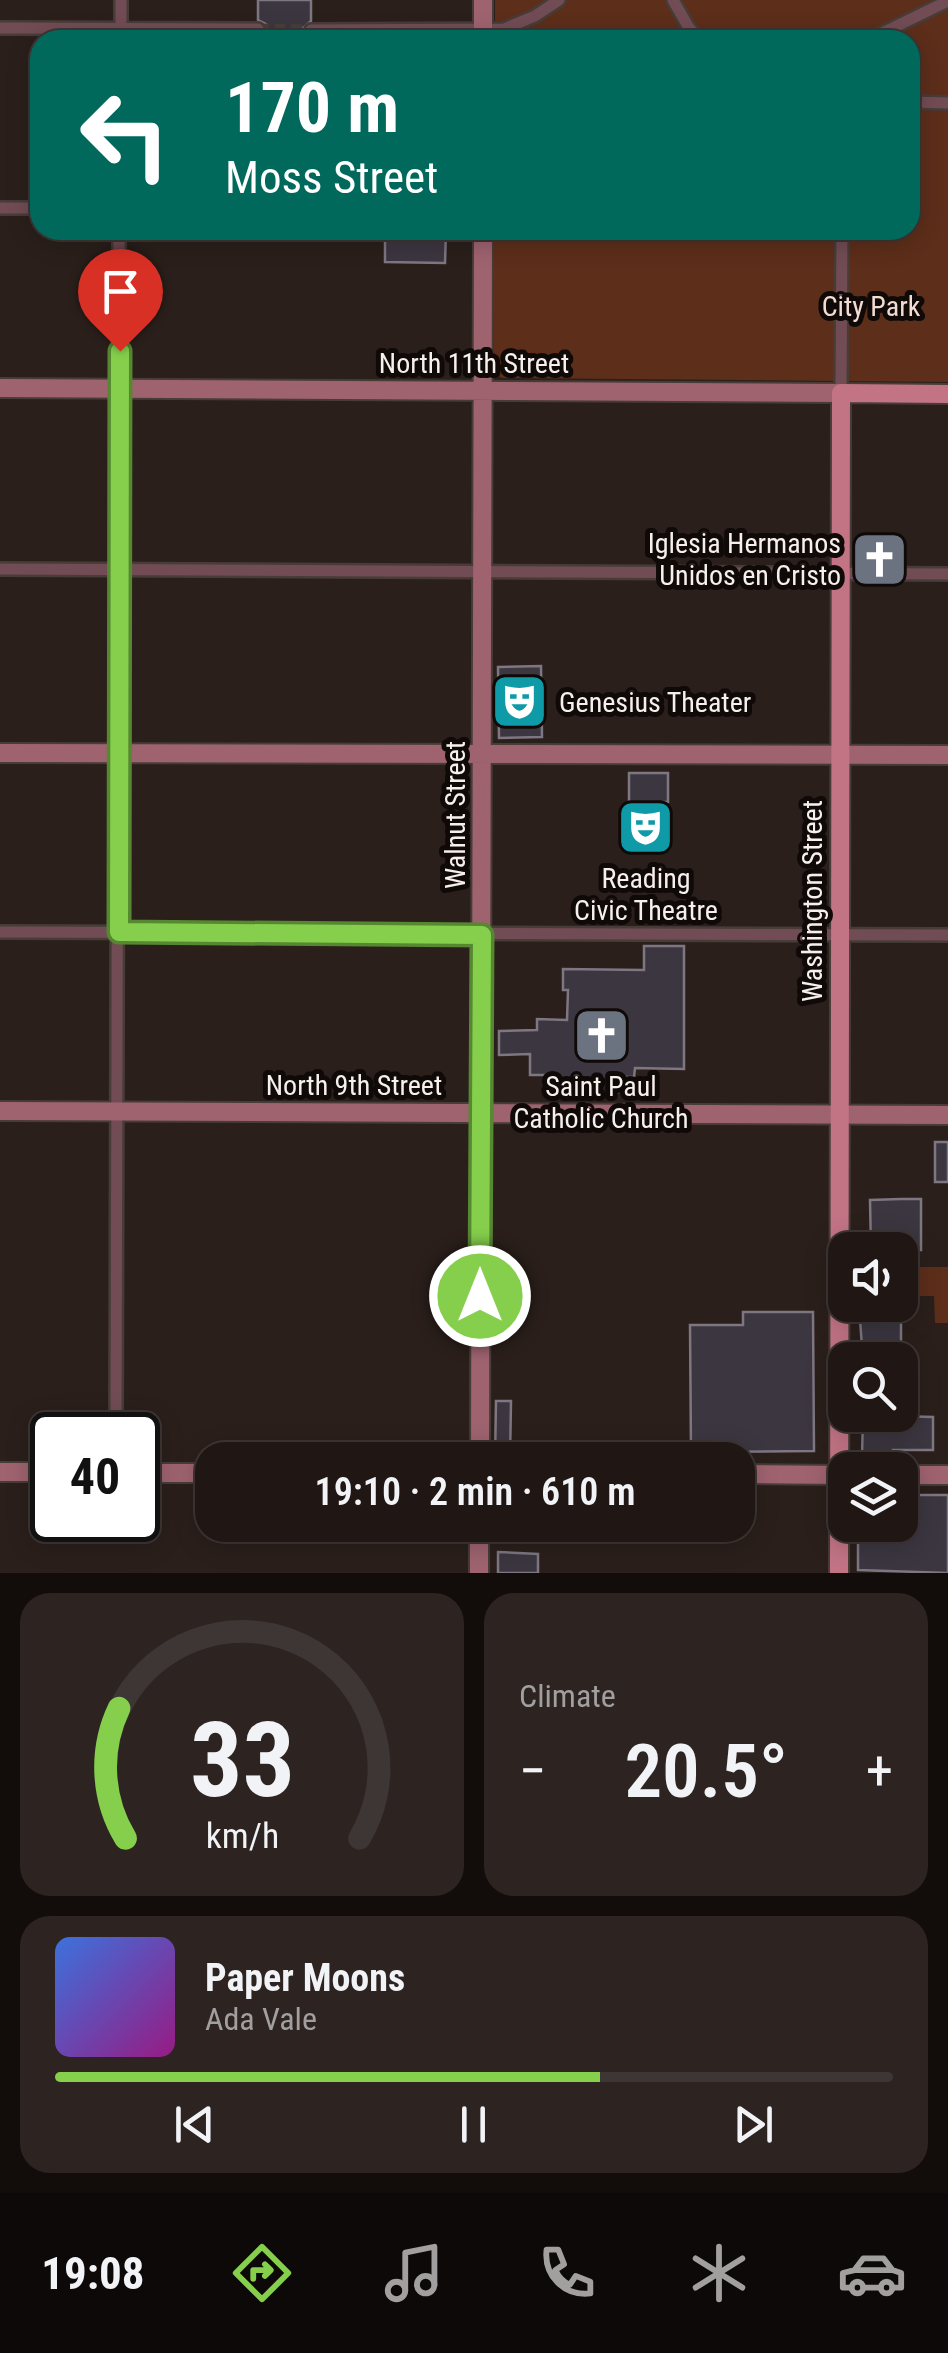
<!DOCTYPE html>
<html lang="en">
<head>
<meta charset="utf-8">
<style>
  :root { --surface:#201714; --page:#2d2422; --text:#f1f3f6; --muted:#a29fa0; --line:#3d3634; --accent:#85cf4c }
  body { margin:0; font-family:"Roboto Condensed",sans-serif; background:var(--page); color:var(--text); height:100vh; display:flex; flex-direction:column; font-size:38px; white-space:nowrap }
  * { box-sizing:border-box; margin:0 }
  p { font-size:32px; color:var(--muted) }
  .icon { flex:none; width:55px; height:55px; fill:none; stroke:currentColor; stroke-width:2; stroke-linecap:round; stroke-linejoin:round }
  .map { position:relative; height:1573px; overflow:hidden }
  .side { display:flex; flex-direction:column; gap:20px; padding:20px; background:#120d0b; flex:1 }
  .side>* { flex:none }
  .banner { position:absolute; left:30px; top:30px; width:890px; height:210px; border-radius:30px; box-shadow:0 5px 25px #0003,0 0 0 2px var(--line); background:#00695c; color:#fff; overflow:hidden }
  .controls { position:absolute; left:828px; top:1232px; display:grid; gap:20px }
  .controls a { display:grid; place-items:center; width:90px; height:90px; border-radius:20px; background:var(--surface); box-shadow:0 5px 25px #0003,0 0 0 2px var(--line); font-size:50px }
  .speed { position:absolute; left:30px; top:1412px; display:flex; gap:20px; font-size:50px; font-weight:700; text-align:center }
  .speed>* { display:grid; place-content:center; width:130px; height:130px; border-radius:50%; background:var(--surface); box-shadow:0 5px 25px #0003,0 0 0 2px var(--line); line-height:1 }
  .speed .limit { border:5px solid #111; border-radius:15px; background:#fff; color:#111 }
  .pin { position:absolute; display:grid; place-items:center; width:85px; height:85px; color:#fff; margin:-102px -42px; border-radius:50% 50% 50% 0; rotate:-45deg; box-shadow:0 0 10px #0007 }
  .pin .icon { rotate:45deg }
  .me { position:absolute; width:110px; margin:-55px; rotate:0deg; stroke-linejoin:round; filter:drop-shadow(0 0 8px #0008) }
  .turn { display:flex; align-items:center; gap:35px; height:210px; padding:0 30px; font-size:45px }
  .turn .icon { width:130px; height:130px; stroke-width:2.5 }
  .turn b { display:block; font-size:70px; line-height:85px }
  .big { font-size:75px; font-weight:600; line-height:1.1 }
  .side .tile { flex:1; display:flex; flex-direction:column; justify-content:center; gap:15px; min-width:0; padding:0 35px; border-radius:30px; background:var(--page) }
  .side .dial { align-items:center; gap:0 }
  .dial svg { height:260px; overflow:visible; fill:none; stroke:var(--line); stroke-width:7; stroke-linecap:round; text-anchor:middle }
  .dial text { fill:var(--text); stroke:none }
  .song { display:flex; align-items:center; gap:30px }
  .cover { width:120px; height:120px; border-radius:15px; background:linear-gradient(135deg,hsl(220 70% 55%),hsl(310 70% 35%)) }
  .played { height:10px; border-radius:5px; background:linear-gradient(90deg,var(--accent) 65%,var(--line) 65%) }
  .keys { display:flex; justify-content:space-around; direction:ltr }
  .heat { display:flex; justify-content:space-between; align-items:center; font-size:55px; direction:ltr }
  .side .tiles { flex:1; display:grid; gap:20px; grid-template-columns:1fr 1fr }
  .tile:last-child { grid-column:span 2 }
  .trip { position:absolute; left:195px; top:1442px; width:560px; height:100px; border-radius:30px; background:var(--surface); box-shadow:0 5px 25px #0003,0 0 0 2px var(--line); font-weight:600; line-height:100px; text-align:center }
  .tabs { display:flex; height:160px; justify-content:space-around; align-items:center; background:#0d0908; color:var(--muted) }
  .tabs .icon { width:70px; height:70px }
  .tabs .active { color:var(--accent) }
  .tabs b { font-size:45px; color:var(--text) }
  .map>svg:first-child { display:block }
  .green { fill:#5d2e1a }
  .building { fill:#3c3640; stroke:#7e7782; stroke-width:2.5 }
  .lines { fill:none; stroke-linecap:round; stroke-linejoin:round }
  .street-tunnel { stroke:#493e3a; stroke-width:11; stroke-dasharray:11 5.5; stroke-linecap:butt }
  .street-casing { stroke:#473c38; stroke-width:16 }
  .secondary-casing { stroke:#473c38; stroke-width:22 }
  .primary-casing { stroke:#473c38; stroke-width:22 }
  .street { stroke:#724c54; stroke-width:11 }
  .secondary { stroke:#9f6370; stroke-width:18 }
  .primary { stroke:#c27485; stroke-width:18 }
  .route-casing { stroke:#568731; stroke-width:25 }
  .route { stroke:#85cf4c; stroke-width:18 }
  .labels { text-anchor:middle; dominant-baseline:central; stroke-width:10; stroke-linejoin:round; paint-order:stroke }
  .park-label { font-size:28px; fill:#f2dbd1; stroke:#0f0a08 }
  .street-label { font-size:28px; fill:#f7efec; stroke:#0f0a08 }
  .poi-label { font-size:28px; fill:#f7efec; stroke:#0f0a08 }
</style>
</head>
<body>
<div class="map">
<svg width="948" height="1573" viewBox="0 0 948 1573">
  <rect width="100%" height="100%" fill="#2a1f1b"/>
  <path class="green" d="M495 0H948V382L503 378 494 375V230H910V40H495Z
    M900 1267H948V1323H935L934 1296H900Z"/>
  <path class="building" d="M258 0H311V21L302 29 304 36 311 40H258L267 30 266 24 258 20Z
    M385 230H446L445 263 385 262Z
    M856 550H904V564H856Z
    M541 666 542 737 499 738 498 667Z
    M629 773H668V802H663V852H629Z
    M644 946H684V1069L635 1068 634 1077H624L623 1092H607V1084H557V1075H530V1054L499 1055V1031L537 1030V1019L567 1020 568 990H563V969L644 970Z
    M935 1142H948V1182H935Z
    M901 1199H921V1250H871L870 1200Z
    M859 1306H901V1343H895V1360H863Z
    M743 1312H813L814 1451 691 1452 690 1325H743Z
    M496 1401H511L510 1460H495Z
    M863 1415 933 1417V1450H893V1457H862Z
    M900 1495H948V1573L858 1570V1525H900Z
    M498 1552 538 1554V1573H498Z"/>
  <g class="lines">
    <path class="street-tunnel" d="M258 29 311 30"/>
    <defs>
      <path id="street" d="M121 0V40
        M673 0 689 28 700 40
        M0 28 258 29
        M311 30 504 29 535 16 559 0
        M868 40 948 1
        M910 102 948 103
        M0 208H40
        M841 393 842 230
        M0 569 948 574
        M0 932 948 935
        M116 1435 119 230"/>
      <path id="secondary" d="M483 40V0
        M0 388 841 393
        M0 753 948 755
        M0 1111 948 1115
        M480 1460 483 230
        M0 1472H52
        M138 1473H212
        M738 1474 845 1475
        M900 1475H948
        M479 1573V1525"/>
      <path id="primary" d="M839 1573 841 393 948 394"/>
    </defs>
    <use href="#street" class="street-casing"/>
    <use href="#secondary" class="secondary-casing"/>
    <use href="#primary" class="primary-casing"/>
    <use href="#street" class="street"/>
    <use href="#secondary" class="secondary"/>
    <use href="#primary" class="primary"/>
  </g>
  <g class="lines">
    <defs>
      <path id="route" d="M120 351 119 932 482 935 480 1296"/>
    </defs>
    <use href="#route" class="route-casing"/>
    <use href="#route" class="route"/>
  </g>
  <defs>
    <symbol id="church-square" viewBox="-11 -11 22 22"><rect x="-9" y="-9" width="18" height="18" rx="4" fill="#6b7280" stroke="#0f0a08"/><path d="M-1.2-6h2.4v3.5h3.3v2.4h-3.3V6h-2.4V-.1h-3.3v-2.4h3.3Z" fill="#fff"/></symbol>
    <symbol id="theatre-square" viewBox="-11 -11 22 22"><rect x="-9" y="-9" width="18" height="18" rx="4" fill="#0f9aa8" stroke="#0f0a08"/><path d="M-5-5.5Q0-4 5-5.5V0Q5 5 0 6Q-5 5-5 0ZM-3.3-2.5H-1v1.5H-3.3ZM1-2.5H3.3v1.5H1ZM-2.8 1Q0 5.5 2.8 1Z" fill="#fff"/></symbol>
  </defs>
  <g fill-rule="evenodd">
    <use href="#church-square" x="848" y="528" width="63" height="63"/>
    <use href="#theatre-square" x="488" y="670" width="63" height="63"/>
    <use href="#theatre-square" x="614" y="796" width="63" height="63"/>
    <use href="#church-square" x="570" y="1004" width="63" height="63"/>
  </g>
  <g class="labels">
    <g class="park-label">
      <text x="871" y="306">City Park</text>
    </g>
    <g class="street-label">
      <text x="474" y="363">North 11th Street</text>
      <text transform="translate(455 815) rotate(-90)">Walnut Street</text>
      <text transform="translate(812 901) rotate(-90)">Washington Street</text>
      <text x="354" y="1085">North 9th Street</text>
    </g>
    <g class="poi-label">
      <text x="841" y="543" text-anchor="end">Iglesia Hermanos<tspan x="841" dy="32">Unidos en Cristo</tspan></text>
      <text x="559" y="702" text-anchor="start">Genesius Theater</text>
      <text x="646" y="878">Reading<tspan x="646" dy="32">Civic Theatre</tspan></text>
      <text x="601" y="1086">Saint Paul<tspan x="601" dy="32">Catholic Church</tspan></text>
    </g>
  </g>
</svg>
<div class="controls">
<a><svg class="icon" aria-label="sound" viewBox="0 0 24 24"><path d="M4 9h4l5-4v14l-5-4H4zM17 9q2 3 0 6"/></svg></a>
<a><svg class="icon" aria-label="search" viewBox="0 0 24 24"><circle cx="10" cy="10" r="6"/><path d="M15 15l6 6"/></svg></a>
<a><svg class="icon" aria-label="layers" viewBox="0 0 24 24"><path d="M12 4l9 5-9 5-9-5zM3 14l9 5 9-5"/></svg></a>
</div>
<div class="speed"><div class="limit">40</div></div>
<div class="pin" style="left:120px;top:351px;background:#d93025"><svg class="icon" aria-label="arrive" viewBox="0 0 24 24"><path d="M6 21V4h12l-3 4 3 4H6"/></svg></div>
<svg class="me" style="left:480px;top:1296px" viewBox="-20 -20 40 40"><circle r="17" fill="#85cf4c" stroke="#fff" stroke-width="3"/><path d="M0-11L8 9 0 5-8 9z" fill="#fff"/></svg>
<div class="trip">19:10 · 2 min · 610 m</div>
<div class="banner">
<div class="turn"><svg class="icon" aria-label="left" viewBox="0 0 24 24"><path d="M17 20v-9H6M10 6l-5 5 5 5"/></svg><div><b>170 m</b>Moss Street</div></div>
</div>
</div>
<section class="side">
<div class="tiles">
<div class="tile dial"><svg viewBox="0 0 100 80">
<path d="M14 69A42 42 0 1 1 86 69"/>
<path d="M14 69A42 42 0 0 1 12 29" stroke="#85cf4c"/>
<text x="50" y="56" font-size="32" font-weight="700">33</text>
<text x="50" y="72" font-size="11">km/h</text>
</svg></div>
<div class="tile"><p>Climate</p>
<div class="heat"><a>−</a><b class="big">20.5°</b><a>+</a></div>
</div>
<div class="tile">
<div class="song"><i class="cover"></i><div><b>Paper Moons</b><p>Ada Vale</p></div></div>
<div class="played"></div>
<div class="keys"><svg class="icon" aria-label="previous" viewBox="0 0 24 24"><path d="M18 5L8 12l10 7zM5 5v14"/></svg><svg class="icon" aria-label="pause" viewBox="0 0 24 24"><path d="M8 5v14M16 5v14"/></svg><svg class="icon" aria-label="next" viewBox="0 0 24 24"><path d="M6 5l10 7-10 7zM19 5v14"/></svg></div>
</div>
</div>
</section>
<nav class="tabs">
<b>19:08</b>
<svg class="icon active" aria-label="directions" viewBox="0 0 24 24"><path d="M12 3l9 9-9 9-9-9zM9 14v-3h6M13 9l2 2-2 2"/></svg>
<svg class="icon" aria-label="music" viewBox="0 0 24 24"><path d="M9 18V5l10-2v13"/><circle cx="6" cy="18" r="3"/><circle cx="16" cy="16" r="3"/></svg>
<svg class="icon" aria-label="phone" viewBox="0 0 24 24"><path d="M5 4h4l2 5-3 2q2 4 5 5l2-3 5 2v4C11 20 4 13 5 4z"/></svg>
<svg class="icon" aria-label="climate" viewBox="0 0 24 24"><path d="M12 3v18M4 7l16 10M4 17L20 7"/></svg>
<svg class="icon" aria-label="car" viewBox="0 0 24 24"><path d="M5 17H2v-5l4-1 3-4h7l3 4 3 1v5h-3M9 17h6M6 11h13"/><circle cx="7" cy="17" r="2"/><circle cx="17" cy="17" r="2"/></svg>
</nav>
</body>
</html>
